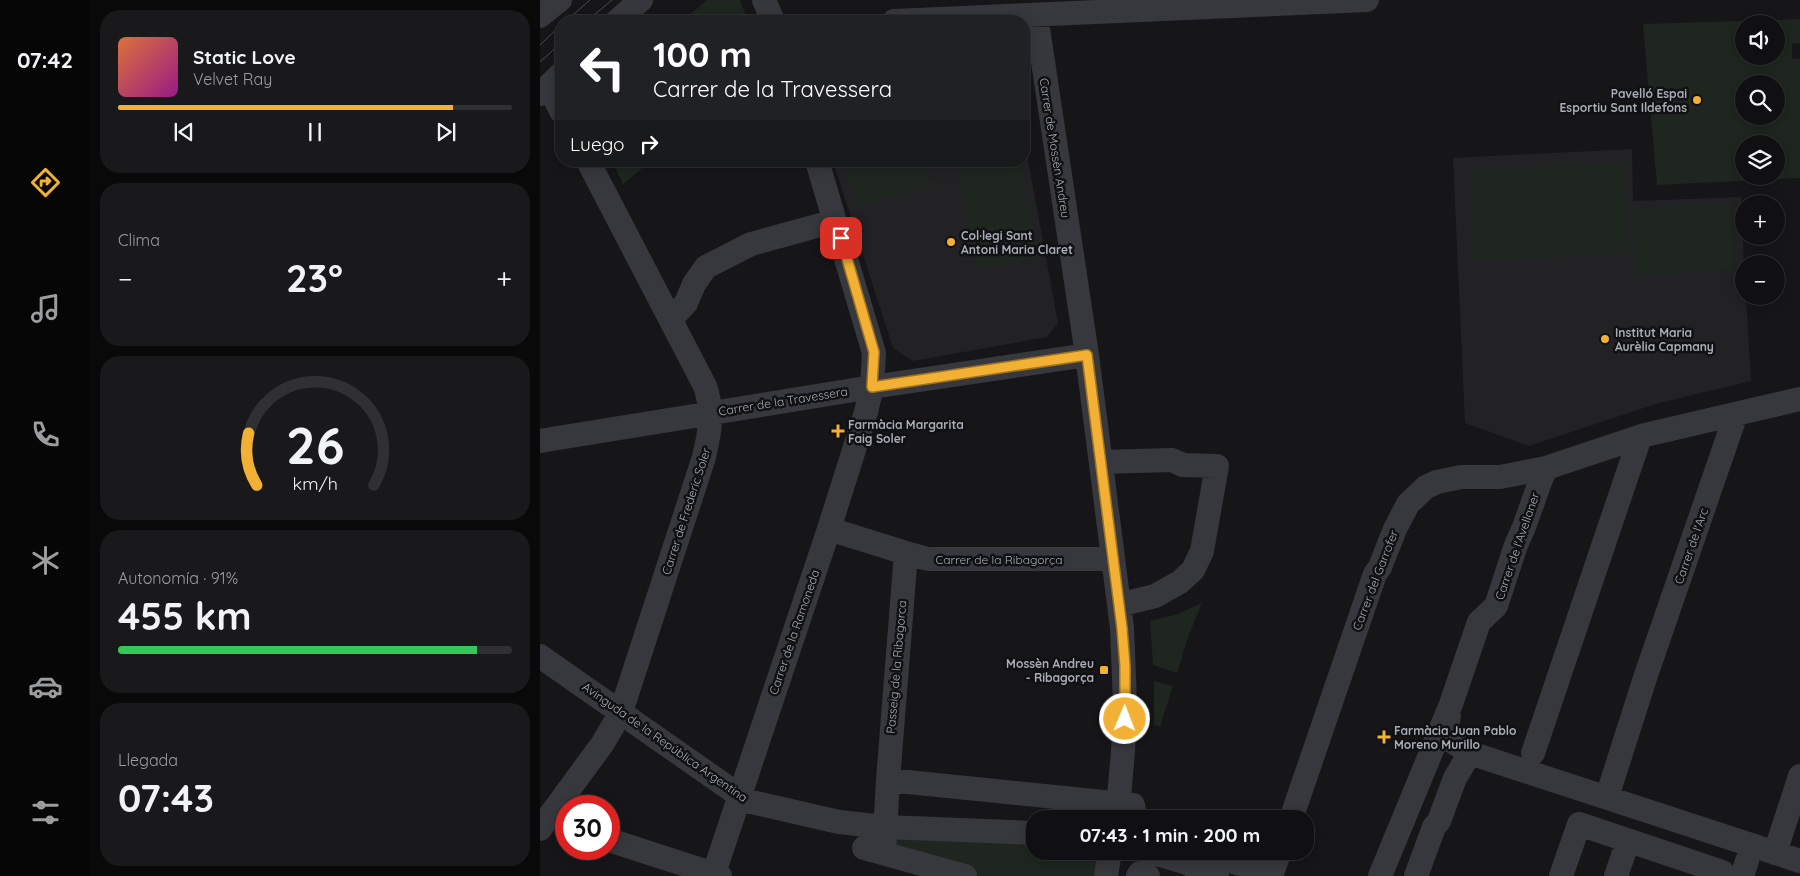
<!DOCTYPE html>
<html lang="es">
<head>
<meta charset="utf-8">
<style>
  :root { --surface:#101012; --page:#19191b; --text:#f1f3f6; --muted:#9c9d9f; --line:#303032; --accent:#f2b134 }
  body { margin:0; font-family:Quicksand,sans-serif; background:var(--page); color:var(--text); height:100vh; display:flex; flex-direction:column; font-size:19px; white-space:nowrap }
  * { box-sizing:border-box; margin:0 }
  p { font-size:16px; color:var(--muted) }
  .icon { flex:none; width:28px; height:28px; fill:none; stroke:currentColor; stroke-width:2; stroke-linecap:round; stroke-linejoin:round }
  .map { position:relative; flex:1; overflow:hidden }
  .details { display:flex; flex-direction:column; gap:10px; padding:10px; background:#09090a; width:450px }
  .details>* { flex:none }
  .banner { position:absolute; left:15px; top:15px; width:475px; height:152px; border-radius:20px; box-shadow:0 2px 12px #0003,0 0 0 1px var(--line); background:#202124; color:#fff; overflow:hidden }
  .tools { position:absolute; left:1195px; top:15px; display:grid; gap:10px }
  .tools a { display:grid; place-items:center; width:50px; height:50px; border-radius:50%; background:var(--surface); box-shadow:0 2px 12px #0003,0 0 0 1px var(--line); font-size:25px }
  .speed { position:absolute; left:15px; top:795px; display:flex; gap:10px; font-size:25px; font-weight:700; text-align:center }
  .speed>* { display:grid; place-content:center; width:65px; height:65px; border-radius:50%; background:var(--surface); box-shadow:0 2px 12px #0003,0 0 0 1px var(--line); line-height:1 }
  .speed .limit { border:8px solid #d22; background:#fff; color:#111 }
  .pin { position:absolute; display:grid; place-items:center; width:42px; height:42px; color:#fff; margin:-21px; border-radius:10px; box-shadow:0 2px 8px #0006 }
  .me { position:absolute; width:55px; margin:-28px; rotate:1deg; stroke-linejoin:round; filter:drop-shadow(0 0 4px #0008) }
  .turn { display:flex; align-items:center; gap:18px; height:105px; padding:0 15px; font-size:22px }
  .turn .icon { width:65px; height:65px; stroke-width:2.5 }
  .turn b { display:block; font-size:35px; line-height:42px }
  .then { display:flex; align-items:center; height:48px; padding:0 15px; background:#0003; gap:10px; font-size:19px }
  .big { font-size:38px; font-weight:800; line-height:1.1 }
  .details .tile { flex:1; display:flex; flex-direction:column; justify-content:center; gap:8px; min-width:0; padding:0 18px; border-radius:20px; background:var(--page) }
  .details .dial { align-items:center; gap:0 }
  .dial svg { height:130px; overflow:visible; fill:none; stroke:var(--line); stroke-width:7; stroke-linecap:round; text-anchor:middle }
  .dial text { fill:var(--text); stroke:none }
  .song { display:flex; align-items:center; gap:15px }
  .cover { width:60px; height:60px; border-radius:8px; background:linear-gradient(135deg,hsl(20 70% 55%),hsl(310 70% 35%)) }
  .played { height:5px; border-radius:2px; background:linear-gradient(90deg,var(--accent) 85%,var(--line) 85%) }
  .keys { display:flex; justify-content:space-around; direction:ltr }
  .heat { display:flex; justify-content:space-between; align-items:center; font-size:28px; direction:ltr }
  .charge { height:8px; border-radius:4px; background:linear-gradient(90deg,#34c759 91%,var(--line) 0) }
  .trip { position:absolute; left:486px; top:810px; width:288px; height:50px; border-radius:20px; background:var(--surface); box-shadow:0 2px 12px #0003,0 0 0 1px var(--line); font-weight:800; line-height:50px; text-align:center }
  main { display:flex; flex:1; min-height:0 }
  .tabs { display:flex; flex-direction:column; width:90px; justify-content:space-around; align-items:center; background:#060607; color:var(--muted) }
  .tabs .icon { width:35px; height:35px }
  .tabs .on { color:var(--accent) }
  .tabs b { font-size:22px; color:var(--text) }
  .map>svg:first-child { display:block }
  .built { fill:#222225 }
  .green { fill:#1e261f; fill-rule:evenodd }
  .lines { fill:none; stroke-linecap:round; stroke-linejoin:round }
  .minor { stroke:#37383d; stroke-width:24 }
  .tram { stroke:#4a4c52; stroke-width:1 }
  .route-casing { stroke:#9d7322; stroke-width:12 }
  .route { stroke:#f2b134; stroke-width:9 }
  .poi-dot { fill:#f2b134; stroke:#111113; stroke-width:2 }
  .labels { text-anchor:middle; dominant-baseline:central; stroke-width:5; stroke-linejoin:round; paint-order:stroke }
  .poi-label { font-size:12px; font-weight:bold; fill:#a8adb8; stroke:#111113; text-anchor:start }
  .street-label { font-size:12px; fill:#a8adb8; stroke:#111113 }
</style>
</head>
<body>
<main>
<nav class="tabs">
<b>07:42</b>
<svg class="icon on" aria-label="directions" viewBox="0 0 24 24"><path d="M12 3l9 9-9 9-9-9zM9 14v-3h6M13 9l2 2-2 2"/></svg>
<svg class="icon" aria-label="music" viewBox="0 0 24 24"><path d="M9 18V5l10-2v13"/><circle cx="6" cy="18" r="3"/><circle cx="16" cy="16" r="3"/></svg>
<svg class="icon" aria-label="phone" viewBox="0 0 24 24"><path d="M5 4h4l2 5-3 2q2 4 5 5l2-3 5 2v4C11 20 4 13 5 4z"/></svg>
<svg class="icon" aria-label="climate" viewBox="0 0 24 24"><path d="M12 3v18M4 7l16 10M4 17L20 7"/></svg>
<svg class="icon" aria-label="car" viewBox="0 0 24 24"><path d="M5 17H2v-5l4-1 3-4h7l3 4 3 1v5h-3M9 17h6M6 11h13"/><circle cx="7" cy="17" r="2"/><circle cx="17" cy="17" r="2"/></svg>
<svg class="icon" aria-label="filters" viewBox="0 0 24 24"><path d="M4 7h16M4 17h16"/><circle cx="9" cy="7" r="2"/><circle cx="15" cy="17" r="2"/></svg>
</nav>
<section class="details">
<div class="tile">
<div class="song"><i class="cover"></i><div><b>Static Love</b><p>Velvet Ray</p></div></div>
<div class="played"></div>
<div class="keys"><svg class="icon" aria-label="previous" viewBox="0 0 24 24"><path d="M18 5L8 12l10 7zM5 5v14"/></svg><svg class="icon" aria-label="pause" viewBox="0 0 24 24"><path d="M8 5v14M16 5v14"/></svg><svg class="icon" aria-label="next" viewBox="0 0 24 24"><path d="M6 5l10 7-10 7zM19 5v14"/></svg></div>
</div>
<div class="tile"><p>Clima</p>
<div class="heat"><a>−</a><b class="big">23°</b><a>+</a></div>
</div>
<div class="tile dial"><svg viewBox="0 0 100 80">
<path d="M14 69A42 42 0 1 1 86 69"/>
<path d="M14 69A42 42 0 0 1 9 37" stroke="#f2b134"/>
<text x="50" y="56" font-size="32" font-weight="700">26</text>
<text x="50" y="72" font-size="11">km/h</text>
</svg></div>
<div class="tile"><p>Autonomía · 91%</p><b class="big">455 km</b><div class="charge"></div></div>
<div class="tile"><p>Llegada</p><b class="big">07:43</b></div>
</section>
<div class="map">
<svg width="1260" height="876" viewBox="0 0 1260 876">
  <rect width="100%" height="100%" fill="#161618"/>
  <path class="built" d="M484 138 518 323 507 337 373 361 353 348 293 161H484Z
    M1092 149 1093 201 1201 197 1204 264V296H1206L1211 381 1119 403 989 446 925 423 913 158Z"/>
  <path class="green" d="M167 0H200L208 21H142Z
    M1260 19V43L1252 44V58L1260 59V178L1117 185 1103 24ZM1204 24H1236V56H1204ZM1204 84H1236V116H1204ZM1204 144H1236V176H1204Z
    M72 161H111L83 184Z
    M334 161H384L391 185 320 207 308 169Z
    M456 161H480L498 260 437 269 417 166Z
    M1085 163 1089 254 934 260 930 169Z
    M1191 203 1195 270 1095 275 1091 208Z
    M662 603 648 637 637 673 613 665 610 621 638 614Z
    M614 681 633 686 620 726 614 725Z
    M319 830 495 839V851H565L562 876H405L314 848Z"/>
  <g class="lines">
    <path class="minor" d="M224 0 233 21
      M496 15 547 355 582 628 585 703 583 752 577 819
      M0 16 20 0
      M77 21 101 0
      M354 21 827 0
      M9 86 21 111
      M0 94 21 74
      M131 319 146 303 154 284 166 267 211 244 295 221
      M0 441 332 387 547 355
      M561 462 632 460 643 465 677 466 662 551 653 570 640 582 615 596 579 605
      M289 529 366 553 388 559H572
      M0 656 207 801 299 822 345 827 495 833
      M909 716 905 737 930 753 1260 861
      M993 753 1100 437
      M348 780 366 553
      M1067 797 1105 678 1196 414
      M751 819 835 574 840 567 855 529 868 504 886 487 897 482 921 477H960L1006 468 1105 435 1260 399
      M0 829 63 743 81 712 164 457C170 431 174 413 165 386L48 161
      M69 840 180 876
      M324 848 425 876
      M607 851 644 862 677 876
      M660 851 715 869 723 876
      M344 853 348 780 593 805 595 819
      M1235 853 1260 776
      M173 876 289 529 326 412 332 387 334 353 277 161
      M566 876 570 851
      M598 876 600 873 608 876
      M731 876 740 851
      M840 876 911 704 939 622 956 606 976 545 984 527 1000 482 1006 468
      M876 876 894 827 899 821 915 778 930 753
      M1021 876 1039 824 1182 872 1181 876
      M1076 876 1088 841
      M1202 876 1207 861"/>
    <path class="tram" d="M26 21 50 0
      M47 21 72 0
      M0 45 21 25
      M0 62 21 43"/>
  </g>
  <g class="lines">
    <defs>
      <path id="route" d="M301 238 334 352 332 387 547 355 582 628 585 666V719"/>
    </defs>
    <use href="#route" class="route-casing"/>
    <use href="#route" class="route"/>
  </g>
  <g class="poi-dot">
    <circle cx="1157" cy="100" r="5"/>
    <circle cx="411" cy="242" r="5"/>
    <circle cx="1065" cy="339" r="5"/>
    <path d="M295.5 423.5h5v5h5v5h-5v5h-5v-5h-5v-5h5z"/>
    <rect x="559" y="665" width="10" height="10" rx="2.5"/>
    <path d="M841.5 729.5h5v5h5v5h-5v5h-5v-5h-5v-5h5z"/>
  </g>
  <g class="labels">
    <g class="poi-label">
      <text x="1147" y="93" text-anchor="end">Pavelló Espai<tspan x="1147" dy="14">Esportiu Sant Ildefons</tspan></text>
      <text x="421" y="235">Col·legi Sant<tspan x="421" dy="14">Antoni Maria Claret</tspan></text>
      <text x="1075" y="332">Institut Maria<tspan x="1075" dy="14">Aurèlia Capmany</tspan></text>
      <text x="308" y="424">Farmàcia Margarita<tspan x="308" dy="14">Faig Soler</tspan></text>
      <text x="554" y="663" text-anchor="end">Mossèn Andreu<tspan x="554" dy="14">- Ribagorça</tspan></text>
      <text x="854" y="730">Farmàcia Juan Pablo<tspan x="854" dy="14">Moreno Murillo</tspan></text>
    </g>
    <g class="street-label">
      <text transform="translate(515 148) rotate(81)">Carrer de Mossèn Andreu</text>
      <text transform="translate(243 401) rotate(-9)">Carrer de la Travessera</text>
      <text transform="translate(146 511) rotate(-72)">Carrer de Frederic Soler</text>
      <text transform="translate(977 546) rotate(-71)">Carrer de l'Avellaner</text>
      <text transform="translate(1151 546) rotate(-71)">Carrer de l'Arc</text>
      <text x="459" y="559">Carrer de la Ribagorça</text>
      <text transform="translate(835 580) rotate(-69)">Carrer del Garrofer</text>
      <text transform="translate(254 632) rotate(-71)">Carrer de la Ramoneda</text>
      <text transform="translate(356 667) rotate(-85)">Passeig de la Ribagorca</text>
      <text transform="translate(125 742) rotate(35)">Avinguda de la República Argentina</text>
    </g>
  </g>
</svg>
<div class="tools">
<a><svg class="icon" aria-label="sound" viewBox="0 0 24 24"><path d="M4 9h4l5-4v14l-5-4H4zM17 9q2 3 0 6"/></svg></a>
<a><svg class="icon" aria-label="search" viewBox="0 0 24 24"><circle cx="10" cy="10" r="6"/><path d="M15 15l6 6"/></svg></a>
<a><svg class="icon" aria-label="layers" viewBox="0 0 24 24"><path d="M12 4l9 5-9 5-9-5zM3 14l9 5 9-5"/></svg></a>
<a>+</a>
<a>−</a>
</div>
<div class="speed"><div class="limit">30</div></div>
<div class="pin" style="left:301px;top:238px;background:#d93025"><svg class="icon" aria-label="arrive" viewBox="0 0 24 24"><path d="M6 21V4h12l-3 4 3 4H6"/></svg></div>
<svg class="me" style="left:585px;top:719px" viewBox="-20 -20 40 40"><circle r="17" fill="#f2b134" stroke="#fff" stroke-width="3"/><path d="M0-11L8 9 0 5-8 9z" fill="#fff"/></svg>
<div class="trip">07:43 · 1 min · 200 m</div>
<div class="banner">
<div class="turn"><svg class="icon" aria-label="left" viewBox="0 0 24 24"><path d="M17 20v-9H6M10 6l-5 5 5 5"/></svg><div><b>100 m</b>Carrer de la Travessera</div></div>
<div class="then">Luego<svg class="icon" aria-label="right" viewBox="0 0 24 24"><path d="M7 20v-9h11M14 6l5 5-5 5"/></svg></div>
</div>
</div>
</main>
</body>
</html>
